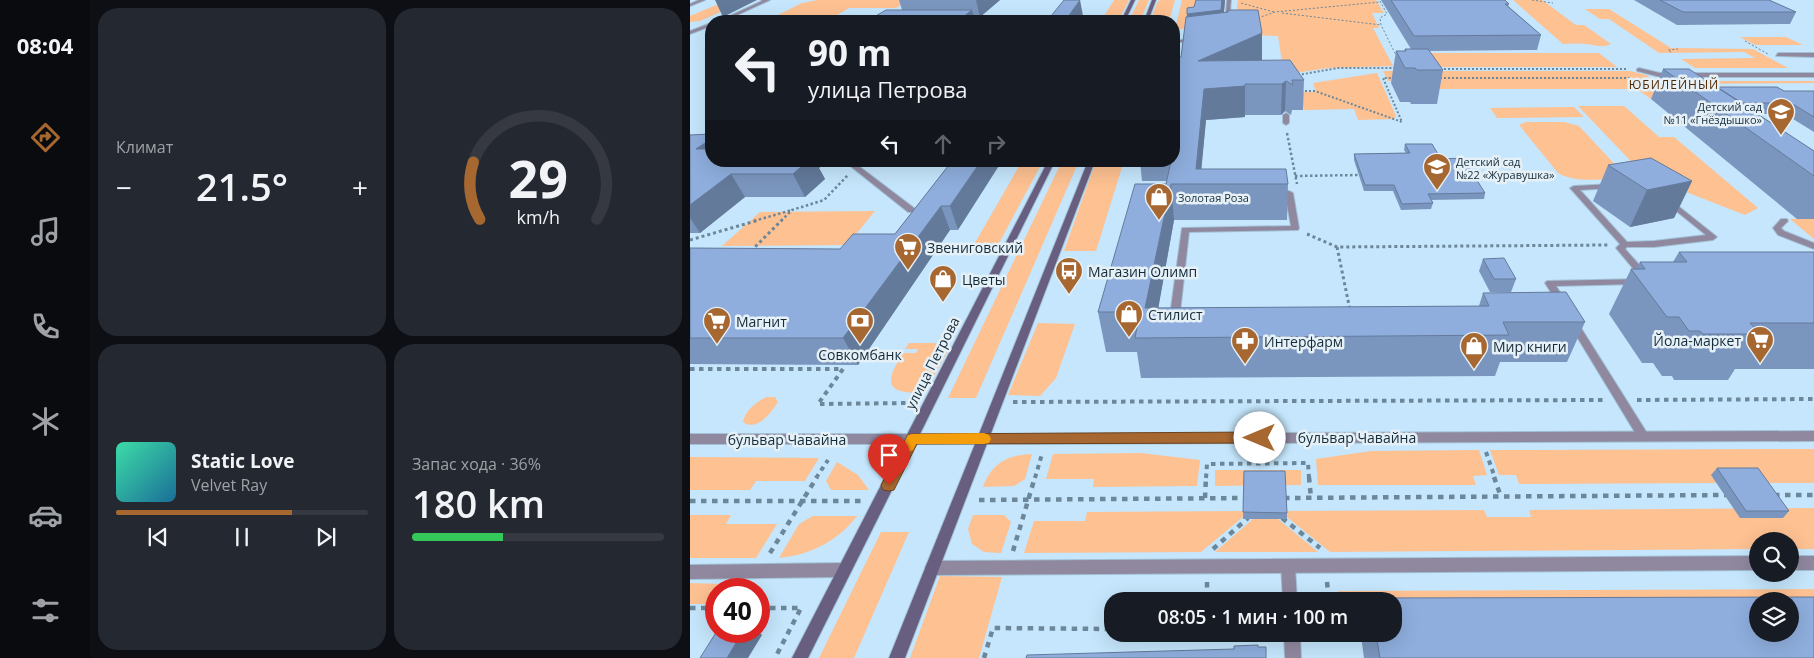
<!DOCTYPE html>
<html lang="ru">
<head>
<meta charset="utf-8">
<style>
  :root { --surface:#171b24; --page:#242831; --text:#f1f3f6; --muted:#9ea1a6; --line:#363941; --accent:#a76730 }
  body { margin:0; font-family:"Open Sans",sans-serif; background:var(--page); color:var(--text); height:100vh; display:flex; flex-direction:column; font-size:19px; white-space:nowrap }
  * { box-sizing:border-box; margin:0 }
  p { font-size:16px; color:var(--muted) }
  .icon { flex:none; width:28px; height:28px; fill:none; stroke:currentColor; stroke-width:2; stroke-linecap:round; stroke-linejoin:round }
  .map { position:relative; flex:1; overflow:hidden }
  .side { display:flex; flex-direction:column; gap:8px; padding:8px; background:#0d0f14; width:600px }
  .side>* { flex:none }
  .guide { position:absolute; left:15px; top:15px; width:475px; height:152px; border-radius:20px; box-shadow:0 5px 20px #0002; background:#171b24; color:var(--text); overflow:hidden }
  .buttons { position:absolute; left:1059px; top:532px; display:grid; gap:10px }
  .buttons a { display:grid; place-items:center; width:50px; height:50px; border-radius:50%; background:var(--surface); box-shadow:0 5px 20px #0002; font-size:25px }
  .speed { position:absolute; left:15px; top:578px; display:flex; gap:10px; font-size:25px; font-weight:700; text-align:center }
  .speed>* { display:grid; place-content:center; width:65px; height:65px; border-radius:50%; background:var(--surface); box-shadow:0 5px 20px #0002; line-height:1 }
  .speed .limit { border:8px solid #d22; background:#fff; color:#111 }
  .pin { position:absolute; display:grid; place-items:center; width:42px; height:42px; color:#fff; margin:-51px -21px; border-radius:50% 50% 50% 0; rotate:-45deg; box-shadow:0 0 5px #0007 }
  .pin .icon { rotate:45deg }
  .me { position:absolute; width:55px; margin:-28px; rotate:270deg; stroke-linejoin:round; filter:drop-shadow(0 0 4px #0008) }
  .turn { display:flex; align-items:center; gap:18px; height:105px; padding:0 20px; font-size:22px }
  .turn .icon { width:65px; height:65px; stroke-width:2.5 }
  .turn b { display:block; font-size:35px; line-height:42px }
  .lanes { display:flex; align-items:center; height:48px; padding:0 20px; background:#0003; justify-content:center; gap:25px; direction:ltr }
  .lanes .off { opacity:.35 }
  .big { font-size:38px; font-weight:600; line-height:1.1 }
  .side .card { flex:1; display:flex; flex-direction:column; justify-content:center; gap:8px; min-width:0; padding:0 18px; border-radius:20px; background:var(--page) }
  .side .dial { align-items:center; gap:0 }
  .dial svg { height:130px; overflow:visible; fill:none; stroke:var(--line); stroke-width:7; stroke-linecap:round; text-anchor:middle }
  .dial text { fill:var(--text); stroke:none }
  .song { display:flex; align-items:center; gap:15px }
  .cover { width:60px; height:60px; border-radius:8px; background:linear-gradient(135deg,hsl(160 70% 55%),hsl(200 70% 35%)) }
  .played { height:5px; border-radius:2px; background:linear-gradient(90deg,var(--accent) 70%,var(--line) 70%) }
  .keys { display:flex; justify-content:space-around; direction:ltr }
  .heat { display:flex; justify-content:space-between; align-items:center; font-size:28px; direction:ltr }
  .charge { height:8px; border-radius:4px; background:linear-gradient(90deg,#34c759 36%,var(--line) 0) }
  .side .tiles { flex:1; display:grid; gap:8px; grid-template-columns:repeat(2,1fr) }
  .trip { position:absolute; left:414px; top:592px; width:298px; height:50px; border-radius:20px; background:var(--surface); box-shadow:0 5px 20px #0002; font-weight:600; line-height:50px; text-align:center }
  main { display:flex; flex:1; min-height:0 }
  .tabs { display:flex; flex-direction:column; width:90px; justify-content:space-around; align-items:center; background:#090b0e; color:var(--muted) }
  .tabs .icon { width:35px; height:35px }
  .tabs .active { color:var(--accent) }
  .tabs b { font-size:22px; color:var(--text) }
  .map>svg:first-child { display:block }
  .green { fill:#fdc192 }
  .lines { fill:none; stroke-linecap:round; stroke-linejoin:round }
  .service-casing { stroke:#a2c1d5; stroke-width:2 }
  .minor-casing { stroke:#a2c1d5; stroke-width:2 }
  .tertiary-casing { stroke:#a2c1d5; stroke-width:2 }
  .secondary-casing { stroke:#a2c1d5; stroke-width:2 }
  .path-far5 { stroke:#6c8799; stroke-width:1; stroke-dasharray:2 2; stroke-linecap:butt }
  .path-far4 { stroke:#6c8799; stroke-width:2; stroke-dasharray:2 2; stroke-linecap:butt }
  .path-far3 { stroke:#6c8799; stroke-width:2.5; stroke-dasharray:2.5 2.5; stroke-linecap:butt }
  .path-far2 { stroke:#6c8799; stroke-width:3; stroke-dasharray:3 3; stroke-linecap:butt }
  .path-far1 { stroke:#6c8799; stroke-width:4; stroke-dasharray:4.5 4.5; stroke-linecap:butt }
  .path { stroke:#6c8799; stroke-width:4.5; stroke-dasharray:5.5 5.5; stroke-linecap:butt }
  .service { fill:#8f889f; fill-rule:evenodd }
  .minor { fill:#8f889f; fill-rule:evenodd }
  .tertiary { fill:#8f889f; fill-rule:evenodd }
  .secondary { fill:#685e7f; fill-rule:evenodd }
  .wall { fill:#7b96be }
  .shaded-wall { fill:#647a9b }
  .building { fill:#8faedd; stroke:#647a9b; fill-rule:evenodd }
  .route { fill:#a76730; stroke:#6d431f }
  .slow { fill:#f59e0b }
  .labels { text-anchor:middle; dominant-baseline:central; stroke-width:5; stroke-linejoin:round; paint-order:stroke }
  .far-poi-label { font-size:11px; fill:#162c3a; stroke:#e5f0f7; text-anchor:start }
  .far-neighbourhood-label { font-size:12px; letter-spacing:1px; fill:#512700; stroke:#e5f0f7 }
  .poi-label { font-size:14px; fill:#162c3a; stroke:#e5f0f7; text-anchor:start }
  .street-label { font-size:14px; fill:#162c3a; stroke:#e5f0f7 }
</style>
</head>
<body>
<main>
<nav class="tabs">
<b>08:04</b>
<svg class="icon active" aria-label="directions" viewBox="0 0 24 24"><path d="M12 3l9 9-9 9-9-9zM9 14v-3h6M13 9l2 2-2 2"/></svg>
<svg class="icon" aria-label="music" viewBox="0 0 24 24"><path d="M9 18V5l10-2v13"/><circle cx="6" cy="18" r="3"/><circle cx="16" cy="16" r="3"/></svg>
<svg class="icon" aria-label="phone" viewBox="0 0 24 24"><path d="M5 4h4l2 5-3 2q2 4 5 5l2-3 5 2v4C11 20 4 13 5 4z"/></svg>
<svg class="icon" aria-label="climate" viewBox="0 0 24 24"><path d="M12 3v18M4 7l16 10M4 17L20 7"/></svg>
<svg class="icon" aria-label="car" viewBox="0 0 24 24"><path d="M5 17H2v-5l4-1 3-4h7l3 4 3 1v5h-3M9 17h6M6 11h13"/><circle cx="7" cy="17" r="2"/><circle cx="17" cy="17" r="2"/></svg>
<svg class="icon" aria-label="filters" viewBox="0 0 24 24"><path d="M4 7h16M4 17h16"/><circle cx="9" cy="7" r="2"/><circle cx="15" cy="17" r="2"/></svg>
</nav>
<section class="side">
<div class="tiles">
<div class="card"><p>Климат</p>
<div class="heat"><a>−</a><b class="big">21.5°</b><a>+</a></div>
</div>
<div class="card dial"><svg viewBox="0 0 100 80">
<path d="M14 69A42 42 0 1 1 86 69"/>
<path d="M14 69A42 42 0 0 1 10 34" stroke="#a76730"/>
<text x="50" y="56" font-size="32" font-weight="700">29</text>
<text x="50" y="72" font-size="11">km/h</text>
</svg></div>
<div class="card">
<div class="song"><i class="cover"></i><div><b>Static Love</b><p>Velvet Ray</p></div></div>
<div class="played"></div>
<div class="keys"><svg class="icon" aria-label="previous" viewBox="0 0 24 24"><path d="M18 5L8 12l10 7zM5 5v14"/></svg><svg class="icon" aria-label="pause" viewBox="0 0 24 24"><path d="M8 5v14M16 5v14"/></svg><svg class="icon" aria-label="next" viewBox="0 0 24 24"><path d="M6 5l10 7-10 7zM19 5v14"/></svg></div>
</div>
<div class="card"><p>Запас хода · 36%</p><b class="big">180 km</b><div class="charge"></div></div>
</div>
</section>
<div class="map">
<svg width="1124" height="658" viewBox="0 0 1124 658">
  <rect width="100%" height="100%" fill="#c5e6fc"/>
  <path class="green" d="M38 0 53 2 10 21 0 22V16Z
    M128 0H218L206 8H159L137 21H76L112 3Z
    M424 0H439L428 21H411Z
    M449 0H459L450 21H439Z
    M472 0H485L479 21H460L468 1Z
    M492 0H519L505 29H485Z
    M548 0H686L694 13H682L689 28H683L703 66 638 68 598 74 592 62 588 36 555 35 546 15Z
    M823 0H852L886 25H894L921 44C911 49 903 44 894 44 887 43 880 44 873 44Z
    M895 9H919L981 48 1063 49 1098 68H1005L991 59 1065 58 1054 52 969 53 919 19H910Z
    M1050 37H1096L1113 45H1065Z
    M712 53H909L927 67H720Z
    M693 71H940L956 75 975 89 976 81H1124V83L987 84 986 99H961L947 89H737L710 81H698Z
    M687 73 706 116 704 119 668 120 664 109 614 110 611 92H626L623 83Z
    M888 106H934L969 137H984L1068 208 1055 215 955 176Z
    M884 107 894 117 807 118 800 108Z
    M836 122H874L889 126 932 172 927 179C908 179 885 183 868 173L829 125Z
    M332 161H353L307 247 282 248Z
    M372 161H389L286 398H258Z
    M406 161H434L406 251H374Z
    M185 211 157 245 32 246 70 212Z
    M1100 219H1124V239Z
    M348 323 385 324 366 378 350 396 318 395Z
    M219 343H245L257 352 235 393C195 394 194 383 213 353H226L228 349H215Z
    M77 397H85L88 402C81 413 67 432 53 422 55 411 67 401 77 397Z
    M1124 449V483H1068L1022 475 1027 483 829 484 826 475H809L800 450Z
    M789 450 797 475 783 476 786 485H628L626 459 681 451Z
    M451 453 510 460 507 486 403 487 404 479H356L363 454Z
    M342 454 335 479 324 486 293 487C302 463 318 455 342 454Z
    M0 457 129 458 115 481H66L60 490H0Z
    M147 462 168 475 179 490H141L136 481Z
    M525 470H611V485L525 486Z
    M1124 508V549H1100V541H1068L1067 549 640 552 597 517 596 511 794 510 797 517H841L839 510Z
    M553 511V517L511 552 334 553 344 521H395L397 512Z
    M0 515H41L36 524H87L66 558H0Z
    M283 515H314L321 522 311 553 294 552 282 544 278 529Z
    M123 516H167C148 541 120 555 89 558L109 524Z
    M563 519H588L628 552H525Z
    M191 532H219L164 658H129Z
    M250 576 312 577 289 658H220Z
    M0 584V583L32 584 26 589 18 604H0Z
    M1124 589V621L1100 601H649L648 591Z"/>
  <g class="lines">
    <defs>
      <path id="service" d="M71 0H80L34 21H29L72 1Z
        M537 0H541L539 24 537 25 535 24Z
        M271 19H290L292 20 269 21Z
        M21 23V26L0 34V31Z
        M505 38 507 40 484 43V41Z
        M1088 53H1124V57L1086 56Z
        M596 113 599 115V123L596 125 593 123V115Z
        M154 161H162L224 208V212H218Z
        M922 184H925V188L890 190 937 242 964 241 1016 235 975 202 974 200 978 198 1027 237 1023 240 964 247H937L935 249 961 278 959 280H953L952 283 949 284 866 286 877 303 872 306 869 305 855 283 857 281 952 279 926 248 930 244 880 188 884 186Z
        M596 191H599L603 193 609 228 608 230 499 232 489 322 484 325 481 324 479 322 492 228 601 226 595 193Z
        M1091 219H1097L1098 221 1091 228 1094 231 1124 243V249L1088 235 1083 228Z
        M883 319 886 320 957 433 959 436 957 439 953 441 949 439 878 322Z
        M598 559 603 561 605 566 607 601H593L591 566 593 561Z
        M594 634H610L611 658H595Z"/>
      <path id="minor" d="M9 0H15L0 6V4Z
        M949 68 970 73H1124V77H970L947 71V69Z
        M1068 556V570L242 575 237 573 235 568 237 563 242 561Z
        M1100 556H1124V570H1100Z
        M154 563 159 565 161 570 159 575 154 577 0 579V565Z"/>
      <path id="tertiary" d="M1124 431V441L293 444 289 442 287 439 289 436 293 434Z
        M0 434H222L226 436 228 439 226 442 222 444H0Z"/>
      <path id="secondary" d="M441 0H445L435 21H431Z
        M462 0H466L458 21H454Z
        M358 161H365L230 434H289L398 161H405L215 658H199L285 444H225L118 658H102Z"/>
    </defs>
    <use href="#service" class="service-casing"/>
    <use href="#minor" class="minor-casing"/>
    <use href="#tertiary" class="tertiary-casing"/>
    <use href="#secondary" class="secondary-casing"/>
    <path class="path-far5" d="M842 0 863 3
      M690 1 697 14 690 18 691 25 706 55
      M551 3 584 12
      M592 13 691 25
      M568 18 585 12 690 2
      M1055 41 1078 54
      M981 52 978 50 988 49"/>
    <path class="path-far4" d="M750 69H938
      M608 75 648 68H706
      M750 78H941
      M611 91H625L712 122 693 78H706"/>
    <path class="path-far3" d="M597 133 607 184
      M605 176 669 175
      M64 221 102 210
      M91 221 102 210 134 200 158 175"/>
    <path class="path-far2" d="M617 234 647 247 918 245
      M0 240 69 220
      M647 247 660 310
      M61 251 92 220"/>
    <path class="path-far1" d="M0 369H153L128 404 219 403
      M947 400 1124 399
      M323 402 913 400
      M796 452 805 478
      M126 478 138 460
      M345 478 352 454
      M516 478 517 464 618 463 619 478"/>
    <path class="path" d="M619 477 621 498
      M804 477 811 497
      M1084 495H1124
      M515 498 516 477
      M594 498 1038 495
      M289 500 555 498
      M0 501H171
      M592 518 630 548
      M523 549 558 518
      M323 551 345 477
      M80 553 127 477
      M517 582V601
      M637 582 639 601
      M0 608H26
      M69 608H111L85 658
      M294 658 303 628 422 629"/>
    <use href="#service" class="service"/>
    <use href="#minor" class="minor"/>
    <use href="#tertiary" class="tertiary"/>
    <use href="#secondary" class="secondary"/>
  </g>
  <path class="wall" d="M209 0H310L290 17H284L285 21H177L212 10Z
    M506 0H535L534 13 572 33V60L614 80 613 110H602L601 115 595 111 591 115H555V117L516 120 511 169 598 184 597 220H484L468 308 789 306 793 293 895 322 877 362H810L805 376 451 378 447 352H416L408 312 476 184 477 181H452L450 161H484V57H491L497 14 504 7Z
    M691 0H815L819 4 818 6 851 35 847 50 739 51 753 70 747 104H721L720 102H710L701 83 706 51H714L715 49H721Z
    M944 0H1079L1106 12 1100 24 987 25Z
    M973 69 1027 87 1094 91H1124V132L1095 114H1067L1124 151V219H1107L961 99Z
    M0 135 21 161H137L129 168 135 179 115 197H55L10 233H0Z
    M715 144 751 159 795 193 794 199 741 200 743 203 741 209 711 210 703 191H674L664 160V154L716 153 714 150Z
    M262 161 268 230H260L168 365 0 364V248L150 249 205 234Z
    M918 165 1002 181 984 218 940 227 903 201Z
    M989 252H1124V369H1045L1038 380H984L982 376H972L963 363H952L919 314 941 269H946L950 262H983Z
    M793 259 826 279 821 292H800L789 271Z
    M1027 468 1099 511 1093 518H1050L1021 475Z
    M554 471 597 513V519H553Z
    M681 598 1124 658H674L671 636 672 634H686L702 601H680Z"/>
  <path class="shaded-wall" d="M25 0H67L33 17Z
    M286 0H310L290 17Z
    M390 0 394 21H375Z
    M532 0H535L532 32 498 37 497 14Z
    M282 10 285 21H268Z
    M572 33V60L508 61Z
    M596 81 595 111 591 115 592 84Z
    M555 84V117L516 120 510 184 506 169 514 89Z
    M21 139V161L45 171 41 174 55 197 10 233 0 218V205L6 149Z
    M109 161H137L129 168 135 179 115 197 103 174Z
    M291 161H312L268 230 260 206Z
    M1002 181 984 218 940 227 957 190Z
    M481 184 484 220 463 338 455 308Z
    M251 206 260 230 168 365 153 338Z
    M53 631H68L72 635 58 658H37Z"/>
  <path class="building" d="M374 0H390L375 21H355H357Z
    M506 0H532L531 10 497 14V8L504 7Z
    M701 0H815L819 4H815L851 35 724 36Z
    M970 0H1079L1106 12H993Z
    M196 10H282L268 21H177Z
    M539 10H568L572 33 508 61 600 60 614 80H602L603 85 596 81 592 84H555V86L514 89 506 169H596L598 184H481L455 308 799 306 793 293 876 292 895 322H813L819 335 445 338 450 312H408L445 184H476L481 161H484V151L485 146H484V57H491L496 17 538 12Z
    M715 49H738L753 70H727L725 68H715L706 51H716Z
    M973 69H999L1124 151V176Z
    M1027 87H1087L1094 91H1124V117L1101 103H1052Z
    M21 134V139L6 149H21V157L19 158H21V161H118L103 174H41L0 205V135Z
    M715 144H742L751 159 773 158 795 193 738 194 743 203 712 204 704 185H675L664 154 720 153Z
    M961 158 1002 181 957 190 918 165Z
    M262 161H291L260 206H251L153 338H0V248L150 249 163 234H205Z
    M989 252H1124V323H1060L1070 334H1013L1010 331H999L989 317H977L941 269H955L950 262H997Z
    M814 258 826 279H804L793 259Z
    M1027 468H1068L1099 511H1056Z
    M554 471H595L597 513 553 512Z
    M1124 597V658H690L686 634H702V601H681V598ZM1068 601H1100V634H1068Z
    M27 631H53L37 658H10Z
    M568 645V647H576V658H336L337 655 544 649V646Z"/>
  <path class="route" d="M570 432 575 434 577 438 575 442 570 443 227 444 204 490 199 491 193 490 191 485 218 435 222 434Z"/>
  <path class="slow" d="M294 433 299 435 301 439 299 443 294 444H226L223 450 219 452 214 450 212 446 218 435 222 434Z"/>
  <defs>
    <symbol id="school-pin" viewBox="-11 -11 22 30"><path d="M0 17L-7.5 6A9.5 9.5 0 1 1 7.5 6Z" fill="#a76730" stroke="#e5f0f7"/><path d="M0-5L7-2L0 1L-7-2ZM-4 1L0 2.5L4 1V4Q0 6-4 4Z" fill="#fff"/></symbol>
    <symbol id="shop-pin" viewBox="-11 -11 22 30"><path d="M0 17L-7.5 6A9.5 9.5 0 1 1 7.5 6Z" fill="#a76730" stroke="#e5f0f7"/><path d="M-5-2.5h2.3a2.7 3.5 0 0 1 5.4 0H5L5.5 6h-11ZM-1.5-2.5h3a1.5 2.3 0 0 0-3 0Z" fill="#fff"/></symbol>
    <symbol id="supermarket-pin" viewBox="-11 -11 22 30"><path d="M0 17L-7.5 6A9.5 9.5 0 1 1 7.5 6Z" fill="#a76730" stroke="#e5f0f7"/><path d="M-6-5.5h2.5l.6 2H6L4.5 2H-2.5L-4.4-4H-6ZM-1.5 3.2a1.3 1.3 0 1 0 .1 0ZM3 3.2a1.3 1.3 0 1 0 .1 0Z" fill="#fff"/></symbol>
    <symbol id="bus-pin" viewBox="-11 -11 22 30"><path d="M0 17L-7.5 6A9.5 9.5 0 1 1 7.5 6Z" fill="#a76730" stroke="#e5f0f7"/><path d="M-5-6H5V4H4V6H2V4H-2V6H-4V4H-5ZM-3.5-4V0h7V-4ZM-3.5 1.2v1.5H-2V1.2ZM2 1.2v1.5H3.5V1.2Z" fill="#fff"/></symbol>
    <symbol id="bank-pin" viewBox="-11 -11 22 30"><path d="M0 17L-7.5 6A9.5 9.5 0 1 1 7.5 6Z" fill="#a76730" stroke="#e5f0f7"/><path d="M-6-4H6V4H-6ZM0-2.3a2.3 2.3 0 1 0 0 4.6a2.3 2.3 0 1 0 0-4.6Z" fill="#fff"/></symbol>
    <symbol id="pharmacy-pin" viewBox="-11 -11 22 30"><path d="M0 17L-7.5 6A9.5 9.5 0 1 1 7.5 6Z" fill="#a76730" stroke="#e5f0f7"/><path d="M-2-6h4v4h4v4h-4v4h-4v-4h-4v-4h4Z" fill="#fff"/></symbol>
  </defs>
  <g fill-rule="evenodd">
    <use href="#school-pin" x="1075" y="96" width="32" height="43"/>
    <use href="#school-pin" x="731" y="151" width="32" height="43"/>
    <use href="#shop-pin" x="453" y="181" width="32" height="43"/>
    <use href="#supermarket-pin" x="202" y="231" width="32" height="43"/>
    <use href="#bus-pin" x="363" y="255" width="32" height="43"/>
    <use href="#shop-pin" x="237" y="263" width="32" height="43"/>
    <use href="#shop-pin" x="423" y="298" width="32" height="43"/>
    <use href="#supermarket-pin" x="11" y="305" width="32" height="43"/>
    <use href="#bank-pin" x="154" y="305" width="32" height="43"/>
    <use href="#supermarket-pin" x="1054" y="324" width="32" height="43"/>
    <use href="#pharmacy-pin" x="539" y="325" width="32" height="43"/>
    <use href="#shop-pin" x="768" y="330" width="32" height="43"/>
  </g>
  <g class="labels">
    <g class="far-poi-label">
      <text x="1072" y="106" text-anchor="end">Детский сад<tspan x="1072" dy="13">№11 «Гнёздышко»</tspan></text>
      <text x="766" y="161">Детский сад<tspan x="766" dy="13">№22 «Журавушка»</tspan></text>
      <text x="488" y="197">Золотая Роза</text>
    </g>
    <g class="far-neighbourhood-label">
      <text x="984" y="84">ЮБИЛЕЙНЫЙ</text>
    </g>
    <g class="poi-label">
      <text x="237" y="247">Звениговский</text>
      <text x="398" y="271">Магазин Олимп</text>
      <text x="272" y="279">Цветы</text>
      <text x="458" y="314">Стилист</text>
      <text x="46" y="321">Магнит</text>
      <text x="1051" y="340" text-anchor="end">Йола-маркет</text>
      <text x="574" y="341">Интерфарм</text>
      <text x="803" y="346">Мир книги</text>
      <text x="170" y="354" text-anchor="middle">Совкомбанк</text>
    </g>
    <g class="street-label">
      <text transform="translate(242 363) rotate(-63)">улица Петрова</text>
      <text x="667" y="437">бульвар Чавайна</text>
      <text x="97" y="439">бульвар Чавайна</text>
    </g>
  </g>
</svg>
<div class="buttons">
<a><svg class="icon" aria-label="search" viewBox="0 0 24 24"><circle cx="10" cy="10" r="6"/><path d="M15 15l6 6"/></svg></a>
<a><svg class="icon" aria-label="layers" viewBox="0 0 24 24"><path d="M12 4l9 5-9 5-9-5zM3 14l9 5 9-5"/></svg></a>
</div>
<div class="speed"><div class="limit">40</div></div>
<div class="pin" style="left:199px;top:485px;background:#d93025"><svg class="icon" aria-label="arrive" viewBox="0 0 24 24"><path d="M6 21V4h12l-3 4 3 4H6"/></svg></div>
<svg class="me" style="left:570px;top:438px" viewBox="-20 -20 40 40"><circle r="19" fill="#fff"/><path d="M0-13L10 11 0 6-10 11z" fill="#a76730"/></svg>
<div class="trip">08:05 · 1 мин · 100 m</div>
<div class="guide">
<div class="turn"><svg class="icon" aria-label="left" viewBox="0 0 24 24"><path d="M17 20v-9H6M10 6l-5 5 5 5"/></svg><div><b>90 m</b>улица Петрова</div></div>
<div class="lanes"><svg class="icon" aria-label="left" viewBox="0 0 24 24"><path d="M17 20v-9H6M10 6l-5 5 5 5"/></svg><svg class="icon off" aria-label="ahead" viewBox="0 0 24 24"><path d="M12 20V5M6 11l6-6 6 6"/></svg><svg class="icon off" aria-label="right" viewBox="0 0 24 24"><path d="M7 20v-9h11M14 6l5 5-5 5"/></svg></div>
</div>
</div>
</main>
</body>
</html>
